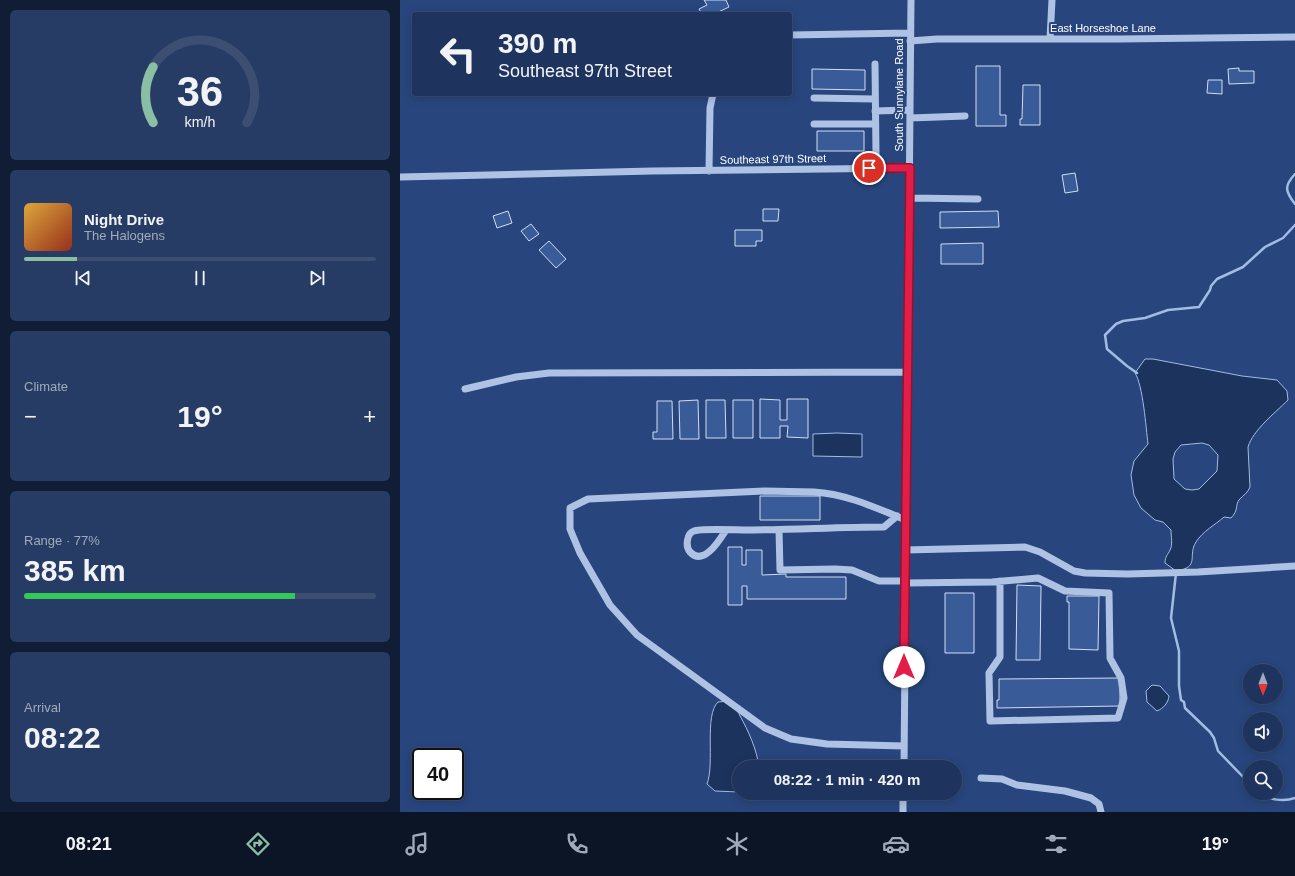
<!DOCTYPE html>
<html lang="en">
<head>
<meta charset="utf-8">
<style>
  :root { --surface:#1e345e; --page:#263c64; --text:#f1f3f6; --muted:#a1aabc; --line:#3c4f73; --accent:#8abfa5 }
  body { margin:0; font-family:Helvetica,sans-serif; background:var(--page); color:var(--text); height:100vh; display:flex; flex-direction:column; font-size:15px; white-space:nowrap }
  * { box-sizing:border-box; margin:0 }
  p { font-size:13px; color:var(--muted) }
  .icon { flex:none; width:22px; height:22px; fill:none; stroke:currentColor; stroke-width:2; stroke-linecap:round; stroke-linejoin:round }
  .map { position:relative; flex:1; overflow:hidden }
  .drawer { display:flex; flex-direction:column; gap:10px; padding:10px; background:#101d34; width:400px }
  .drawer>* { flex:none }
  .guide { position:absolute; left:12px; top:12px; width:380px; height:84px; border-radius:4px; box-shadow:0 2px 10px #0003,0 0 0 1px var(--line); background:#1e345e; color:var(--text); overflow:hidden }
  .needle { width:26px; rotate:180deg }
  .buttons { position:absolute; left:843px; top:664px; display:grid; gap:8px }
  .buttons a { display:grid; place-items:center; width:40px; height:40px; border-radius:50%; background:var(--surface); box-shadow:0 2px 10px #0003,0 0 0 1px var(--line); font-size:20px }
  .speed { position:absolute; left:12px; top:748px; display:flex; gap:8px; font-size:20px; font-weight:700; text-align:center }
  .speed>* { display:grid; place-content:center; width:52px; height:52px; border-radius:50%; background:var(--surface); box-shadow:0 2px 10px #0003,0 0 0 1px var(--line); line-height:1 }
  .speed .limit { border:2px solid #111; border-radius:6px; background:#fff; color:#111 }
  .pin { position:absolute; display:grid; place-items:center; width:34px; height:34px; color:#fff; margin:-17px; border:2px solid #fff; border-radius:50%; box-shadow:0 1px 4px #0007 }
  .me { position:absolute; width:44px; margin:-22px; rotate:0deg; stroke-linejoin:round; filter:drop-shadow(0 0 3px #0008) }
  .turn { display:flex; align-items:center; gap:14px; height:84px; padding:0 20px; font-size:18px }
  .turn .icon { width:52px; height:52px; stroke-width:2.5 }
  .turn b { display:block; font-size:28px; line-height:34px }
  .big { font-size:30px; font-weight:700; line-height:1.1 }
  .drawer .widget { flex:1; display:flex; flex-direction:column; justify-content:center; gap:6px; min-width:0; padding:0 14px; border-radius:6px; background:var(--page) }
  .drawer .dial { align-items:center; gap:0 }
  .dial svg { height:104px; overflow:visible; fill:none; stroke:var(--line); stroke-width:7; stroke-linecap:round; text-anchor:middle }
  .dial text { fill:var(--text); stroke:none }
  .song { display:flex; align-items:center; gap:12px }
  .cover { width:48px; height:48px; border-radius:6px; background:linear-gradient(135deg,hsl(40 70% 55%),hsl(10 70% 35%)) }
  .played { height:4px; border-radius:2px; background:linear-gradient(90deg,var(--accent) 15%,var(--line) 15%) }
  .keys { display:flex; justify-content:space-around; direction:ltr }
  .heat { display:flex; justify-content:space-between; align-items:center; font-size:22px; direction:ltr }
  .charge { height:6px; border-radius:3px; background:linear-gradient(90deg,#34c759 77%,var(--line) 0) }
  .trip { position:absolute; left:332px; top:760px; width:230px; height:40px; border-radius:20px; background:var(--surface); box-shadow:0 2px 10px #0003,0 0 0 1px var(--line); font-weight:700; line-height:40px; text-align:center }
  .tab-bar { display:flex; height:64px; justify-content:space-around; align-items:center; background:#0c1526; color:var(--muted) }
  .tab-bar .icon { width:28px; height:28px }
  .tab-bar .on { color:var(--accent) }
  .tab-bar b { font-size:18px; color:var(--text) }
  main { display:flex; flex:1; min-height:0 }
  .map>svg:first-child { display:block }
  .water { fill:#1c335e; stroke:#a3bce4; fill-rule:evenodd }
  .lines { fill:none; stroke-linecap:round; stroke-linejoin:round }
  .stream { stroke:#a3bce4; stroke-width:2.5 }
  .building { fill:#395c99; stroke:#d0ddf4 }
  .minor { stroke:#aec2e4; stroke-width:7 }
  .route-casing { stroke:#92132f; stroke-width:10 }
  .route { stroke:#e11d48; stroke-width:7 }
  .labels { text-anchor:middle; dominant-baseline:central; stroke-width:4; stroke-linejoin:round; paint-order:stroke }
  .street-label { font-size:11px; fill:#fff; stroke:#28467d }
</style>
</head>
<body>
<main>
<section class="drawer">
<div class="widget dial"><svg viewBox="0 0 100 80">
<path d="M14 69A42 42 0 1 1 86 69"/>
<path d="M14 69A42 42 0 0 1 14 26" stroke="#8abfa5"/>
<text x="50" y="56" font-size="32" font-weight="700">36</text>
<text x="50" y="72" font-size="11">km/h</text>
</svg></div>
<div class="widget">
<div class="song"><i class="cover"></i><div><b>Night Drive</b><p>The Halogens</p></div></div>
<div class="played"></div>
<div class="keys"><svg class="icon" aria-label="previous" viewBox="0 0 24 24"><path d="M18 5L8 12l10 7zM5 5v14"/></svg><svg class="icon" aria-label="pause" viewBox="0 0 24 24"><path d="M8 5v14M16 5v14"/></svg><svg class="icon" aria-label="next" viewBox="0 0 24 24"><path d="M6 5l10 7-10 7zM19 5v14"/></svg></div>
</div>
<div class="widget"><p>Climate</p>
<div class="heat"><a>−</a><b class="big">19°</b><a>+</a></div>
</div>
<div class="widget"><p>Range · 77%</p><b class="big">385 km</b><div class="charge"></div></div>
<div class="widget"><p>Arrival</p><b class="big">08:22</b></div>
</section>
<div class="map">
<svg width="895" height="812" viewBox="0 0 895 812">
  <rect width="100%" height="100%" fill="#28467d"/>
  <path class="water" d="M745 359H753L842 376 877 380 887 391 888 400C875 413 853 430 848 447L850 487C848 493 843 495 839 500 835 505 839 510 831 518L824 517C815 525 803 531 796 542 787 556 801 567 776 571L765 563C765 556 768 555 770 550 773 545 771 536 771 530L763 522 755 520 741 508 734 495 731 475 734 461 748 444C746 428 743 385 735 373ZM802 443 809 445 818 455 817 471 799 489 792 490 785 489 774 479 773 459 775 452 781 445Z
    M437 433 462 434V457L413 456V434Z
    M752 685 760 686 769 696C768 703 764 708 757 711L747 702 746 691Z
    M328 701C332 705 338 710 340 716 348 730 357 750 359 767H339V792L315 791 307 784C315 763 304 715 318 702Z"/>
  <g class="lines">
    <path class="stream" d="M895 174C884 186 885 191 895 204
      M737 373 727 366 707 349 705 335 716 324 723 321 745 318 768 310 799 307 810 290 811 286 817 279 843 267 865 247 883 238 895 225
      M776 573 771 618 779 651V686L781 700 784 702 785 708 810 732 814 738 818 751 850 784
      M859 793C869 800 884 802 895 798"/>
  </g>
  <path class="building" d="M304 0H326L329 7 314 14H302L299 9 307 5Z
    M576 66H600V115H606V126H576Z
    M839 68V71H854V83L829 84 828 69Z
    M412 69 465 70V90L412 89Z
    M808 80H822V94L807 93Z
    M623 85H640V125H620V119H622Z
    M417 131H464V151H417Z
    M675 173 678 191 665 193 662 175Z
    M363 209H379L378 221H363Z
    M108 211 112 223 97 228 93 216Z
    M598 211 599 227 540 228V212Z
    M131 224 139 234 129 241 121 231Z
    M335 230H362V241H356V246H335Z
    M149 241 166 259 156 268 139 250Z
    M583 243V264H541V244Z
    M360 399 380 400V420H387V399H408V438L387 437 388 426H380V438H360Z
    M298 400 299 439H280L279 401Z
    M306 400H325L326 438H306Z
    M333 400H353V438H333Z
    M257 401H272L273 439H253V432H257Z
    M360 496H420V520H360Z
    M328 547H342V565H346V550H362V575L386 574V577H446V599H347V586H342V605H328Z
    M617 585 641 586 640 660H616Z
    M545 593H574V653H545Z
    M667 596H699L698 650 669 649V602H667Z
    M720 678V706L597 708V700H599V679Z"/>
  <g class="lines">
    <path class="minor" d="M390 35 510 33
      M650 39 652 0
      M510 41 537 39H719L895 37
      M475 64 476 155
      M414 98 475 99
      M475 111 510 110
      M510 118 565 116
      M414 124H475
      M309 171 310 108 313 94
      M0 177 252 171 510 168
      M509 198 578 199
      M65 389 116 377 149 373 507 372
      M326 530C320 539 304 567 290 552 285 546 287 533 294 531 300 528 337 530 346 530 392 530 438 527 484 527L497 516
      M379 530 380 570 435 569 452 570 479 581H505
      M505 550 625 547 640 552 674 571 685 573 728 574 798 572 895 566
      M505 583 592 582 638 578 665 591 709 593 710 658 721 678 724 698 718 718 590 721 589 673 600 657V581
      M504 746 427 744 391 739 365 728 237 635 210 605 180 553 170 529V508L188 499 365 491 414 492C447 494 476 508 506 520
      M504 767 511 0
      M581 778 602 779 617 785 665 791 691 798 699 804 701 812
      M503 812V793"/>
  </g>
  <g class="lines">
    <defs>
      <path id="route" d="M469 168H510L504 667"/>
    </defs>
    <use href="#route" class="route-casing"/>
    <use href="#route" class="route"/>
  </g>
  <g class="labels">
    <g class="street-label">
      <text x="703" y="28">East Horseshoe Lane</text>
      <text transform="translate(499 95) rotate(-90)">South Sunnylane Road</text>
      <text transform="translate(373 159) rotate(-1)">Southeast 97th Street</text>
    </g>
  </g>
</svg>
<div class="buttons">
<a><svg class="needle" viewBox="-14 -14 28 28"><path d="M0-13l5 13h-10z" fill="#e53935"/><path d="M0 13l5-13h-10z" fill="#a1aabc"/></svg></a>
<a><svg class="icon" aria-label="sound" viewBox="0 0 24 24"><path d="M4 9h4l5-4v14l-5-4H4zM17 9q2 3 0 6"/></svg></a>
<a><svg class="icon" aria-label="search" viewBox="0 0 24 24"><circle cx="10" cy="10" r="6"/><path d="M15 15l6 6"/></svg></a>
</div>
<div class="speed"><div class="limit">40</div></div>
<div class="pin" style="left:469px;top:168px;background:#d93025"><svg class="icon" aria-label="arrive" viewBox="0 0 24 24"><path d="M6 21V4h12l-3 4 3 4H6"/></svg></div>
<svg class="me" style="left:504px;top:667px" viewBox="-20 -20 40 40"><circle r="19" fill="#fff"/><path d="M0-13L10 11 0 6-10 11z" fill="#e11d48"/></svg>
<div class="trip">08:22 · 1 min · 420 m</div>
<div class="guide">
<div class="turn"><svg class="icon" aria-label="left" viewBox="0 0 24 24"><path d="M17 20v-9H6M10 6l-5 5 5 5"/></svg><div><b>390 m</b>Southeast 97th Street</div></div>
</div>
</div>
</main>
<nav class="tab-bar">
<b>08:21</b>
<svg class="icon on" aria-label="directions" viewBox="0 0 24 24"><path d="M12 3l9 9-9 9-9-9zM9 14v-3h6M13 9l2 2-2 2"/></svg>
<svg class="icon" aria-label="music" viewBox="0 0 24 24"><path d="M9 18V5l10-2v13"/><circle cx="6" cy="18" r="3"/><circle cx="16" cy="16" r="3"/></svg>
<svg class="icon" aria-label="phone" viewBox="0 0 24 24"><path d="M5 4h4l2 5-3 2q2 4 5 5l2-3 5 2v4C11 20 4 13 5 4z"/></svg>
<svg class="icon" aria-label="climate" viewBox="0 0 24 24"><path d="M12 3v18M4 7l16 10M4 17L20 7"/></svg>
<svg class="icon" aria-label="car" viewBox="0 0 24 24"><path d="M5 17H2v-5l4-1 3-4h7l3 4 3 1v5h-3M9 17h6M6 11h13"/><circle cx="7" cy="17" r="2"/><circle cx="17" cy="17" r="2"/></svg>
<svg class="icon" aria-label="filters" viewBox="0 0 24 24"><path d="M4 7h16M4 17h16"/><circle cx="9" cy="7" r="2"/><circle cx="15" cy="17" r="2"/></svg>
<b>19°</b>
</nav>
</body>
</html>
